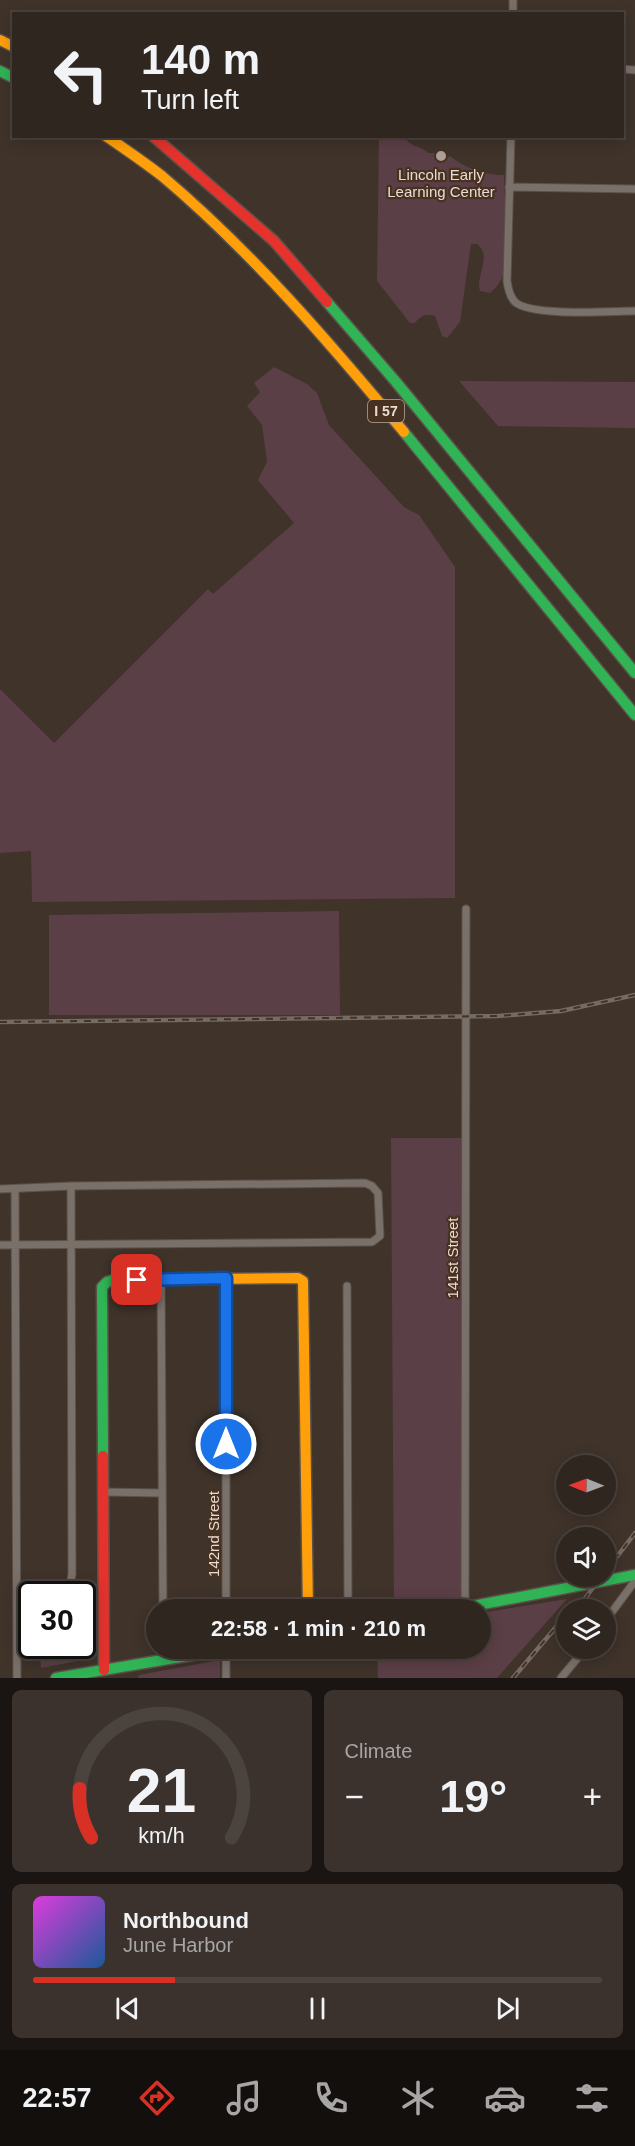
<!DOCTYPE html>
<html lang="en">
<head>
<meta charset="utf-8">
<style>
  :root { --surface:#2f2620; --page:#3b322d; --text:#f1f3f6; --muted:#a7a5a5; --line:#4a433e; --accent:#d93025 }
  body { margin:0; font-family:Helvetica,sans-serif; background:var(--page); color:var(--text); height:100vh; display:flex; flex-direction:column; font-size:22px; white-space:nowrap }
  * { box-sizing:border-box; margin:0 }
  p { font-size:20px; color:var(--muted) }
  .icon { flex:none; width:33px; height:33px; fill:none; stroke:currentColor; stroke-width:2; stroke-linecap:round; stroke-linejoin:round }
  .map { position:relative; height:1678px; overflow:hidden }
  .sheet { display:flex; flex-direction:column; gap:12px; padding:12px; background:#1a1512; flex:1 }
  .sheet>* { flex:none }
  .hud { position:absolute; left:12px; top:12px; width:612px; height:126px; border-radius:0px; box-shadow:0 3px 15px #0003,0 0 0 2px var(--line); background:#2f2620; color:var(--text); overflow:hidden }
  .needle { width:39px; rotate:271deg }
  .tools { position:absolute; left:556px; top:1455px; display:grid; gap:12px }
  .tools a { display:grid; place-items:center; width:60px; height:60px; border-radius:50%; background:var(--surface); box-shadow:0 3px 15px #0003,0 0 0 2px var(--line); font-size:30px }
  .speed { position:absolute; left:18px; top:1581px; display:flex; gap:12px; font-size:30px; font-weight:700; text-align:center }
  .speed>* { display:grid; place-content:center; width:78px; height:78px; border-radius:50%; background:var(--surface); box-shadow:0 3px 15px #0003,0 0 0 2px var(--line); line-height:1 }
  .speed .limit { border:3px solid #111; border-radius:9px; background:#fff; color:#111 }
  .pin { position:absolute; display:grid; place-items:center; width:51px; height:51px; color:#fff; margin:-26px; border-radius:12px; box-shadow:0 3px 9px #0006 }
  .me { position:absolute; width:66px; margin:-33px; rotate:0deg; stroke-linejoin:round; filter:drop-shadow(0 0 4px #0008) }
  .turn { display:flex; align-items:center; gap:21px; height:126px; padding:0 30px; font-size:27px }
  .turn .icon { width:78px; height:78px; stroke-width:2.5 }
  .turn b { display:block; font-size:42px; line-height:51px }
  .big { font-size:45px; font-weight:700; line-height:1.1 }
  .sheet .widget { flex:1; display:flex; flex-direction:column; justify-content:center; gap:9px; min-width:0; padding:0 21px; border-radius:9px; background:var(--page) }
  .sheet .dial { align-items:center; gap:0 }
  .dial svg { height:156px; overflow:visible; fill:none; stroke:var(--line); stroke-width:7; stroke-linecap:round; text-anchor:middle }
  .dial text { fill:var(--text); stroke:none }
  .song { display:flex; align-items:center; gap:18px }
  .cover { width:72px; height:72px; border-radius:9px; background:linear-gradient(135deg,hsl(300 70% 55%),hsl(210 70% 35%)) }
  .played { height:6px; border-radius:3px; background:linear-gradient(90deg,var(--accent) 25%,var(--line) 25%) }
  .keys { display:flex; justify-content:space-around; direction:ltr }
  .heat { display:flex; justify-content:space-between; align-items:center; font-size:33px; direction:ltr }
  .sheet .tiles { flex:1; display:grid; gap:12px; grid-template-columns:1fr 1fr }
  .widget:last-child { grid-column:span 2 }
  .trip { position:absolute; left:146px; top:1599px; width:345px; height:60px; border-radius:30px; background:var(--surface); box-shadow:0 3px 15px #0003,0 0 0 2px var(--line); font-weight:700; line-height:60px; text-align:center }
  .tab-bar { display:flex; height:96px; justify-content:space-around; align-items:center; background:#130f0d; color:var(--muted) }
  .tab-bar .icon { width:42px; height:42px }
  .tab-bar .on { color:var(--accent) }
  .tab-bar b { font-size:27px; color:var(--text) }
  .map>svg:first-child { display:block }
  .green { fill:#5b3f46 }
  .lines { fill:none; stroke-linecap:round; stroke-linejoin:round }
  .street-casing { stroke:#5c5149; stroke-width:9 }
  .fast-casing { stroke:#5c5149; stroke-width:13 }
  .slow-casing { stroke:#5c5149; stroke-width:13 }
  .jam-casing { stroke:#5c5149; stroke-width:13 }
  .street { stroke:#7a706a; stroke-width:7 }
  .fast { stroke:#30b455; stroke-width:10 }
  .slow { stroke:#ff9f0a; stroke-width:10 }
  .jam { stroke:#e5322d; stroke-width:10 }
  .rail-casing { stroke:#756b66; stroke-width:4.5 }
  .rail { stroke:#473222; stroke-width:2; stroke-dasharray:7; stroke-linecap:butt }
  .route-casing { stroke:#114b97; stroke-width:15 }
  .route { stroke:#1a73e8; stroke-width:10 }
  .poi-dot { fill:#aea097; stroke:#473222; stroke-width:2 }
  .labels { text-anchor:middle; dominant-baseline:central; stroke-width:4.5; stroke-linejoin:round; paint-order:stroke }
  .shield { fill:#473222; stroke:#b8a89c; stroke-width:1.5 }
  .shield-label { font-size:14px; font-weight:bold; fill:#e9dbd1 }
  .poi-label { font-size:15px; fill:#e9dbd1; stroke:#473222 }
  .street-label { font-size:15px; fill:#e9dbd1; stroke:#473222 }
</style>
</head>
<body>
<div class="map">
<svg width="635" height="1678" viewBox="0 0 635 1678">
  <rect width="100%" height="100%" fill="#3f332a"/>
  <path class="green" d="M379 137H405C410 148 421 145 428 153H437L446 158 450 156C464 168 485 175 504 175 505 203 509 247 503 274 501 282 496 288 490 293L480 291C475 276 493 256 477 244H471L460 322 447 338 442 336 435 316C426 313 421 315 415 323H410L377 281Z
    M274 367 307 384 317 393 329 425 404 507 419 515 455 567V898L32 902 31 851 0 853V689L54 743 208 589 213 594 294 523 258 480 267 462 262 425 247 406 260 392 254 383Z
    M459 381 635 382V428L498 426Z
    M339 911 340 1015H49V915Z
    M391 1138H466L462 1609H394Z
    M567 1599 497 1678H378L377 1649 480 1648V1613Z
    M40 1652H77V1661L41 1668Z
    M220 1660V1678H138L139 1675Z"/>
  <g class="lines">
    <defs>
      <path id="street" d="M513 14V0
        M622 69 635 70
        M511 136 507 281C508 288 510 297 515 302 532 317 611 311 635 311
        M509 187 635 189
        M0 1189 71 1186 365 1183 372 1186 378 1193 380 1236 372 1242 0 1245
        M15 1189 17 1678
        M226 1278V1610
        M161 1279 163 1610
        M347 1286 348 1610
        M103 1492 161 1493
        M17 1589 67 1585 71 1580 72 1574 71 1186
        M465 1607 466 909
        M606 1620 635 1581
        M163 1648 164 1660
        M226 1678V1648
        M561 1678 586 1648"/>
      <path id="fast" d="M0 71 14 78
        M327 302 396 382 635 673
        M404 432 635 715
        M103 1456 102 1287 107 1282 113 1280 209 1279
        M452 1610 635 1575
        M56 1678 234 1648"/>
      <path id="slow" d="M0 40 14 47
        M106 136C125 149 144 162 162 176 252 252 329 342 404 432
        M209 1279 298 1278 303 1281 308 1610"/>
      <path id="jam" d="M153 136 274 241 327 302
        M103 1456 104 1670"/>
    </defs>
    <use href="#street" class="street-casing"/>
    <use href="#fast" class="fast-casing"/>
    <use href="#slow" class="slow-casing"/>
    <use href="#jam" class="jam-casing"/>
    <use href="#street" class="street"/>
    <use href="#fast" class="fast"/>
    <use href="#slow" class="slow"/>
    <use href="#jam" class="jam"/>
    <defs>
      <path id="rail" d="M0 1022 498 1016 561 1011 635 995
        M606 1571 635 1533
        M576 1610 602 1576
        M513 1678 567 1614"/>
    </defs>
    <use href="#rail" class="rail-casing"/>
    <use href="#rail" class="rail"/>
  </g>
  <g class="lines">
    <defs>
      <path id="route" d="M137 1280 226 1278V1444"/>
    </defs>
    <use href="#route" class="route-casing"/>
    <use href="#route" class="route"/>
  </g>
  <circle class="poi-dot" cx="441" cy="156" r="6"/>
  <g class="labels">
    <rect class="shield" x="368" y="400" width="36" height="22" rx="4.5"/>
    <g class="shield-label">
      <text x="386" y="411">I 57</text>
    </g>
    <g class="poi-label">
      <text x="441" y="174">Lincoln Early<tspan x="441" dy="17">Learning Center</tspan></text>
    </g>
    <g class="street-label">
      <text transform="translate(452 1258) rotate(-90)">141st Street</text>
      <text transform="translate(213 1534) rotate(-90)">142nd Street</text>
    </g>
  </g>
</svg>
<div class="tools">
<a><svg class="needle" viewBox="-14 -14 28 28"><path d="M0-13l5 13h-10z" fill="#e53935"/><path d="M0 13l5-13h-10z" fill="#a7a5a5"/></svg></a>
<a><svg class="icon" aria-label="sound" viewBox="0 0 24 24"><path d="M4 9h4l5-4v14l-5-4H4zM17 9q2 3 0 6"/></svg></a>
<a><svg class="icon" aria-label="layers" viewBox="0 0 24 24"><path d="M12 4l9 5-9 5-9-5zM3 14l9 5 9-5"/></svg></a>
</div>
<div class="speed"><div class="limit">30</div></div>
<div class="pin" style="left:137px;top:1280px;background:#d93025"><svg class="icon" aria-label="arrive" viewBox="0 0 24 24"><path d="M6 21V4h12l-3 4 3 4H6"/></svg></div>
<svg class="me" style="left:226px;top:1444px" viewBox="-20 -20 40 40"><circle r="17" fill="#1a73e8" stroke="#fff" stroke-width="3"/><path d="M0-11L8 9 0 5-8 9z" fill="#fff"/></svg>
<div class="trip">22:58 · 1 min · 210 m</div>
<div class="hud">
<div class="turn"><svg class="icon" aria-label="left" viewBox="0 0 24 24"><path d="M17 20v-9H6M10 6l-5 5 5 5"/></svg><div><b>140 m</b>Turn left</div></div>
</div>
</div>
<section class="sheet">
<div class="tiles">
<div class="widget dial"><svg viewBox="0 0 100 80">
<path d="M14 69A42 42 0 1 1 86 69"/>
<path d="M14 69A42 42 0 0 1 8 44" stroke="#d93025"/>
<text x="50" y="56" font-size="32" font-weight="700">21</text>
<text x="50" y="72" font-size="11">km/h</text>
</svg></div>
<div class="widget"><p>Climate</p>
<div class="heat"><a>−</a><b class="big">19°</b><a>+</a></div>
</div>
<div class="widget">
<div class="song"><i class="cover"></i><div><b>Northbound</b><p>June Harbor</p></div></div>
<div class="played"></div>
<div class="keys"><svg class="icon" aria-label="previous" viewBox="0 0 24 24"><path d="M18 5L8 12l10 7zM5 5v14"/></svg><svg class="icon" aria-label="pause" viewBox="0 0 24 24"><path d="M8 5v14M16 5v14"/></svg><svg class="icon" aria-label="next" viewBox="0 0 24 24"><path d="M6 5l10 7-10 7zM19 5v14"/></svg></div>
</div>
</div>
</section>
<nav class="tab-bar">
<b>22:57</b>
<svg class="icon on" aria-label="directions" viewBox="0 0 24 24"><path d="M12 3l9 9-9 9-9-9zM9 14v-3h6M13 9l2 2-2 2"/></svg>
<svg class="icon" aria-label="music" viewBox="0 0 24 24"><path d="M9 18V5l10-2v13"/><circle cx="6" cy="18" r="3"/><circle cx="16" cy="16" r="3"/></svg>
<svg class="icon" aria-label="phone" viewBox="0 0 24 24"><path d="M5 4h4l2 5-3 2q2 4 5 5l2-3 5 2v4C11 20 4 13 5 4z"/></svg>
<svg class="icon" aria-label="climate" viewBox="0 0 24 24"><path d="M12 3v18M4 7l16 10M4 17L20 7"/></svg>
<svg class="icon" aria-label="car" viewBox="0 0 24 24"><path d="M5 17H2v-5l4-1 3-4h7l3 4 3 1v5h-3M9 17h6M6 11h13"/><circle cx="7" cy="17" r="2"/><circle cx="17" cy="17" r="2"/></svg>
<svg class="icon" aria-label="filters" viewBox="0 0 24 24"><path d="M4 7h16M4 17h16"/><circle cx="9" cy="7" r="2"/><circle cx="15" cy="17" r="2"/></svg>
</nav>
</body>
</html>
